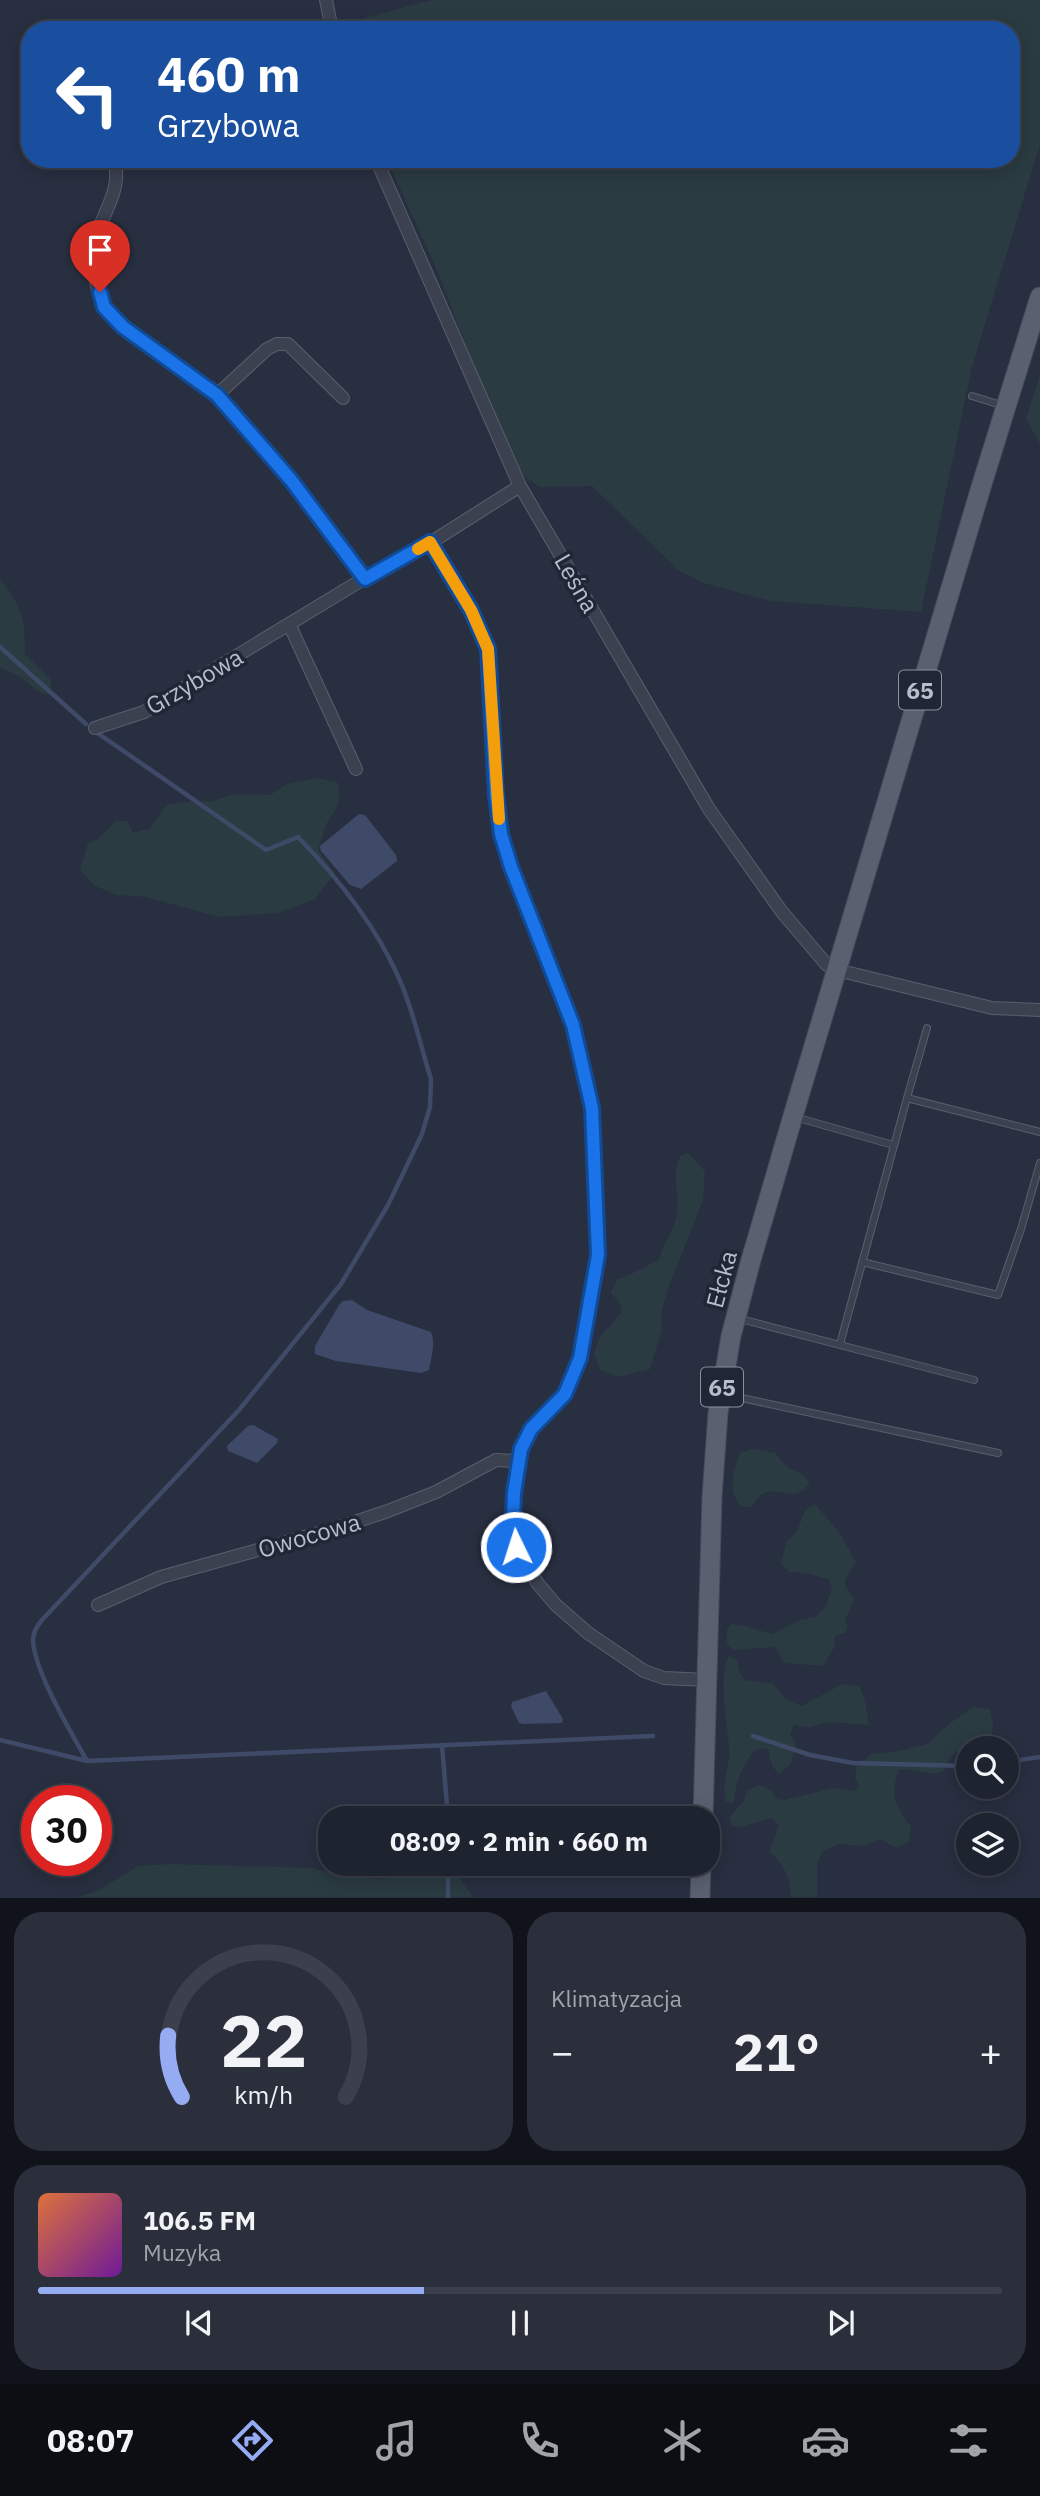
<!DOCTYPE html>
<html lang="pl">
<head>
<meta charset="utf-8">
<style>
  :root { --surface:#1e2330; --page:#2b2f3c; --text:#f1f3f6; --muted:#a1a4ab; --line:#3c404c; --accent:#95acf3 }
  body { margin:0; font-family:"IBM Plex Sans",sans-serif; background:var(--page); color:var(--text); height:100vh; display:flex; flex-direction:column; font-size:26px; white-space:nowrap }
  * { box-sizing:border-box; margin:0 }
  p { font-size:23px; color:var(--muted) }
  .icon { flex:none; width:38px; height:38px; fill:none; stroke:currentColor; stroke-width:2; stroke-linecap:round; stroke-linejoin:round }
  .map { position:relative; height:1898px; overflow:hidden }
  .sheet { display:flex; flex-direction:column; gap:14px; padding:14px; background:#10131a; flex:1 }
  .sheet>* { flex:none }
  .hud { position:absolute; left:21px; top:21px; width:999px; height:147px; border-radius:28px; box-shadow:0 4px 18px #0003,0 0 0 2px var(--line); background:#1a4fa0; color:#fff; overflow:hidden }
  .controls { position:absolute; left:956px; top:1736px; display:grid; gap:14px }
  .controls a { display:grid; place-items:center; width:63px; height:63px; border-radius:50%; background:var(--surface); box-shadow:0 4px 18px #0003,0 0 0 2px var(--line); font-size:35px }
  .speed { position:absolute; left:21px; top:1785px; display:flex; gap:14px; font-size:35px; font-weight:700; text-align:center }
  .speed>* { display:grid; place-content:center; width:91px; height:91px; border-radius:50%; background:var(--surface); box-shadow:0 4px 18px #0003,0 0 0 2px var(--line); line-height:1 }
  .speed .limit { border:10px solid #d22; background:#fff; color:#111 }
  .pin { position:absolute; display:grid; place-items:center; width:60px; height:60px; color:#fff; margin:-72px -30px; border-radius:50% 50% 50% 0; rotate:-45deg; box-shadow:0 0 7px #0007 }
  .pin .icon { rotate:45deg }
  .me { position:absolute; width:77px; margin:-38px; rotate:356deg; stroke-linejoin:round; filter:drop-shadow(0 0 5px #0008) }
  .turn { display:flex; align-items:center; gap:24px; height:147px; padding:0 21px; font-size:32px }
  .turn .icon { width:91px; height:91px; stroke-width:2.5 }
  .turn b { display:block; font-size:49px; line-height:60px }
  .big { font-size:52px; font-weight:800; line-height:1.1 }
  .sheet .widget { flex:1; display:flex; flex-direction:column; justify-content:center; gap:10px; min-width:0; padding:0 24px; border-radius:28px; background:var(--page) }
  .sheet .dial { align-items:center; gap:0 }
  .dial svg { height:182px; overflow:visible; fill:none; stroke:var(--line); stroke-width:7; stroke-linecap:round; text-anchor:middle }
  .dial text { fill:var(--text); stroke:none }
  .song { display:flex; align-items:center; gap:21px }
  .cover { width:84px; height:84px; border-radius:10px; background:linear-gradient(135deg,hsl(20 70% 55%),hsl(280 70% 35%)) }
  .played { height:7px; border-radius:4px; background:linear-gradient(90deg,var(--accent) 40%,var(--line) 40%) }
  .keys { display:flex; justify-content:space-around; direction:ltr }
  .heat { display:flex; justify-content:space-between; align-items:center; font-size:38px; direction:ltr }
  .sheet .tiles { flex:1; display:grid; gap:14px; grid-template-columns:1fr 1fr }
  .widget:last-child { grid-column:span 2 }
  .trip { position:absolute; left:318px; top:1806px; width:402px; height:70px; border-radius:28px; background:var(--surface); box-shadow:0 4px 18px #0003,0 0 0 2px var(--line); font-weight:800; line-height:70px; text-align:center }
  .dock { display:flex; height:112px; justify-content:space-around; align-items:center; background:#0c0e13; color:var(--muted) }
  .dock .icon { width:49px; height:49px }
  .dock .on { color:var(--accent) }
  .dock b { font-size:32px; color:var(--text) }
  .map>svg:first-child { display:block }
  .green { fill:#2a3b41 }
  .water { fill:#3f4a68 }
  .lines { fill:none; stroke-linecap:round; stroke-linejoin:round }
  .stream { stroke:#3f4a68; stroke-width:4.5 }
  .lane-casing { stroke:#595f6e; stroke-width:8 }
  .street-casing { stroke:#595f6e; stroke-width:14 }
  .primary-casing { stroke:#454a5a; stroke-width:21 }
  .lane { stroke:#3c4150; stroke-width:6 }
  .street { stroke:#3c4150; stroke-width:12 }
  .primary { stroke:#5a6070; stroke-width:19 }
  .route-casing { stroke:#114b97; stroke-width:18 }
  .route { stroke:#1a73e8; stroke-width:12 }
  .slow { stroke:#f59e0b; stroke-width:12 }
  .labels { text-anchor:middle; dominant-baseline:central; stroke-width:7; stroke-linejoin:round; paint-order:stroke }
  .shield { fill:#202636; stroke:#8a909e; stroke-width:2 }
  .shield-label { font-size:23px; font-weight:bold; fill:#b8bdca }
  .street-label { font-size:24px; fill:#b8bdca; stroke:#202636 }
</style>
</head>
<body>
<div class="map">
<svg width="1040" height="1898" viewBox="0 0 1040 1898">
  <rect width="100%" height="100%" fill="#282f40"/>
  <path class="green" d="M432 0H1040V144L972 367 921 612 771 601 703 583 678 570 592 486 540 487 525 477 503 441 438 273 387 159H1012V30H350L360 19Z
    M1040 374V444L1026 419Z
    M0 579C23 606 25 620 25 654L51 680V693L42 694 20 677 0 667Z
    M317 778 337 782C343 804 337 806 327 823 323 832 321 842 318 850L335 873 315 899 278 913 219 917 146 897 117 895 95 886 80 870 88 843 99 838 116 821H127L133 833 149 829 166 805 186 802 213 801 234 794 270 795 287 784Z
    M688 1153 705 1171 703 1200 668 1289 661 1314 662 1330 650 1369 619 1377 600 1370 594 1354 599 1338 621 1313V1305L611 1293 617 1279C633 1275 644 1266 659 1260 663 1243 675 1230 677 1212 680 1190 671 1181 680 1156Z
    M752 1449 776 1453C788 1474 798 1466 810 1483 793 1506 775 1484 763 1494 758 1497 755 1503 751 1507H742C726 1492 734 1471 740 1453Z
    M815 1504 839 1532 856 1562 847 1576 845 1585 855 1599 845 1620 848 1627 845 1633 835 1636 834 1648 823 1666 784 1663 775 1647 733 1650 727 1644V1630L730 1624 741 1625 772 1634 800 1620 816 1617 825 1607 832 1589 829 1579 805 1573 789 1572 781 1564 786 1542 797 1531 805 1510Z
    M729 1656 737 1660 740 1673 745 1680 773 1684 787 1700 802 1706 842 1684 860 1687 865 1701 869 1725 831 1722 809 1727 794 1725 790 1735 796 1744 791 1764 779 1774 772 1766 768 1748 755 1750C742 1766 735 1782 734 1803L726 1802C720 1784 731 1767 729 1748 728 1728 717 1673 729 1656Z
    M973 1707 990 1709 993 1723 991 1748H968V1754L956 1752 947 1763 943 1772C931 1776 914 1769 900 1769 888 1793 896 1807 911 1827L909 1842 896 1848 881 1839 863 1846 838 1844 822 1852 817 1864V1897H791C790 1877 785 1865 769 1852L779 1825 771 1818 740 1827 732 1826 729 1818 744 1800 747 1790 759 1785 771 1790 777 1799 784 1800 834 1788 852 1791 860 1787 855 1779 856 1767 871 1754 899 1751 927 1744 950 1723Z
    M170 1864 313 1868 342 1877 384 1879 413 1868 415 1864H456L457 1874 473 1897H77L98 1891 138 1866Z"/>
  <path class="water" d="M359 814 365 815 396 855 397 861 361 889 350 885 321 851 320 846Z
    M352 1300 367 1310 431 1332C436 1343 431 1358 429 1370L421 1373 336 1361 315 1354V1346L339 1305 343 1301Z
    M253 1425 278 1439 277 1443 257 1463 228 1451 227 1446 248 1426Z
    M546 1691 563 1719 562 1723 523 1724 519 1723 511 1706 512 1702Z"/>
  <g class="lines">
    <path class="stream" d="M0 647 86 724
      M753 1736 810 1755 853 1763 968 1766
      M0 1740 87 1761 653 1736
      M442 1745 448 1818
      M87 1761C71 1732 34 1671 33 1640 33 1632 37 1626 42 1620L239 1410 341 1284 388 1205 422 1134 430 1107 431 1079C420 1045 413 1008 398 976 375 925 337 877 298 837L266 850 99 734
      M1006 1762 1040 1757
      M448 1898V1864"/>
    <defs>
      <path id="lane" d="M972 396 1004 406
        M907 1098 927 1028
        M795 1117 893 1145
        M862 1262 998 1295 1021 1229 1040 1163
        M737 1318 974 1380
        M840 1344 907 1098 1040 1132
        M723 1394 998 1453"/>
      <path id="street" d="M326 0 332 30
        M114 159C123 191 102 211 96 240 91 261 95 289 105 308 118 335 192 371 218 396 230 408 241 423 253 436 293 482 328 530 365 578
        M376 159 520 486 709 809 782 912 827 965 837 970 992 1008 1040 1010
        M217 395 267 349 277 344H288L343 398
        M430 543 471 610 488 649 496 795 501 834 511 867 573 1025 592 1108 598 1255 581 1358 565 1394 531 1429 521 1449 514 1493 513 1519 516 1547 538 1584 556 1605 588 1633 644 1671 664 1678 707 1680
        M290 626 356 769
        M95 728 144 712 365 578 430 543 520 486
        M98 1605 161 1577 340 1527 388 1511 436 1492 496 1460 517 1461"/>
      <path id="primary" d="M703 1818 712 1497 718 1413 731 1336 751 1260 793 1116 982 484 1040 297
        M700 1898 701 1864"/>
    </defs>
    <use href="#lane" class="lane-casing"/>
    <use href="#street" class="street-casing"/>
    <use href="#primary" class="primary-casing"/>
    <use href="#lane" class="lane"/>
    <use href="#street" class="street"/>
    <use href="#primary" class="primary"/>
  </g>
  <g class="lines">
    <defs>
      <path id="route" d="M100 292 104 307 123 327 217 395 291 480 365 579 430 542 471 610 488 649 496 795 501 834 511 867 573 1025 592 1108 598 1255 580 1358 565 1394 531 1429 521 1449 514 1493 513 1520 516 1547"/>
    </defs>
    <use href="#route" class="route-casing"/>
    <use href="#route" class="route"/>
    <path class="slow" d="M418 549 430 542 471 610 488 649 499 819"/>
  </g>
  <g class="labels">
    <g class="shield">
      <rect x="899" y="670.5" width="42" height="39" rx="5"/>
      <rect x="701" y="1367.5" width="42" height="39" rx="5"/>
    </g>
    <g class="shield-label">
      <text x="920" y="690">65</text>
      <text x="722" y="1387">65</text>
    </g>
    <g class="street-label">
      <text transform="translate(577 583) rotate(60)">Leśna</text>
      <text transform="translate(194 681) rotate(-30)">Grzybowa</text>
      <text transform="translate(721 1279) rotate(-75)">Ełcka</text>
      <text transform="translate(309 1535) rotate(-16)">Owocowa</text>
    </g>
  </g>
</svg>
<div class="controls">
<a><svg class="icon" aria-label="search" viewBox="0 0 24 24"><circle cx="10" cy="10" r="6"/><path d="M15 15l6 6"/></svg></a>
<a><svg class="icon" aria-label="layers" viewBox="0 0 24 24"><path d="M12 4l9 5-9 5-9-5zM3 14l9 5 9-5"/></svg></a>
</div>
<div class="speed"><div class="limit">30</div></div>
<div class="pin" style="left:100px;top:292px;background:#d93025"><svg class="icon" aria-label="arrive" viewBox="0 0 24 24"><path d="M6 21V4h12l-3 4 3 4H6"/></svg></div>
<svg class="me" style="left:516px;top:1547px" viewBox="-20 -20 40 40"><circle r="17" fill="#1a73e8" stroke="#fff" stroke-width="3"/><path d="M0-11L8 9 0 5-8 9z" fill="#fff"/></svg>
<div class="trip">08:09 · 2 min · 660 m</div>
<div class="hud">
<div class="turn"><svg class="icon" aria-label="left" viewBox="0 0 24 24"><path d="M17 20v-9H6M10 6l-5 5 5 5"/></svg><div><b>460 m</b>Grzybowa</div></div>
</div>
</div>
<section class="sheet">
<div class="tiles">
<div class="widget dial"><svg viewBox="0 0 100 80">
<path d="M14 69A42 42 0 1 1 86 69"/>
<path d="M14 69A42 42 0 0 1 8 42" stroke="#95acf3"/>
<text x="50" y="56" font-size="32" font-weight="700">22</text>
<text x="50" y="72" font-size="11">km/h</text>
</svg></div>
<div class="widget"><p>Klimatyzacja</p>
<div class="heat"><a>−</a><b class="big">21°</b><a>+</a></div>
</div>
<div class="widget">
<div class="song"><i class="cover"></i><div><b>106.5 FM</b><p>Muzyka</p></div></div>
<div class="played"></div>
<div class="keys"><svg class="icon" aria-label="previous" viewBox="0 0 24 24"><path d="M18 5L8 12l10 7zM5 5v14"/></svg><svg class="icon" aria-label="pause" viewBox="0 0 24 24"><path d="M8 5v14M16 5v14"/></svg><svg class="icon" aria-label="next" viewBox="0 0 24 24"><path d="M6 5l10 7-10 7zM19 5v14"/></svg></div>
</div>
</div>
</section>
<nav class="dock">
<b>08:07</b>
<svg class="icon on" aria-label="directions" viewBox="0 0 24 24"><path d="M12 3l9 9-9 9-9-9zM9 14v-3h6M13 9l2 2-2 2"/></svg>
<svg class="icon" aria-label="music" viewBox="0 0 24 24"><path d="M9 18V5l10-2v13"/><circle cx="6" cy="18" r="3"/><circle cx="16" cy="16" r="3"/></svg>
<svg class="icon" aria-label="phone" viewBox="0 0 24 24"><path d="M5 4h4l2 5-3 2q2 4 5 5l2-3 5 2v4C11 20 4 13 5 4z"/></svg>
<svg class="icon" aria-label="climate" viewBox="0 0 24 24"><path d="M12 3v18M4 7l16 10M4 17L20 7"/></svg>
<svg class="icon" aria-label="car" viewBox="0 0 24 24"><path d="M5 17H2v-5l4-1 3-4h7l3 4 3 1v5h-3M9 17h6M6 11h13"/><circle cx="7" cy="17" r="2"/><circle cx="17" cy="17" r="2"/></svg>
<svg class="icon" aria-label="filters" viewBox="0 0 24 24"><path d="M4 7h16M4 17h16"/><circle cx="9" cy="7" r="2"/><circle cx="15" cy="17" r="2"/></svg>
</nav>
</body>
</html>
